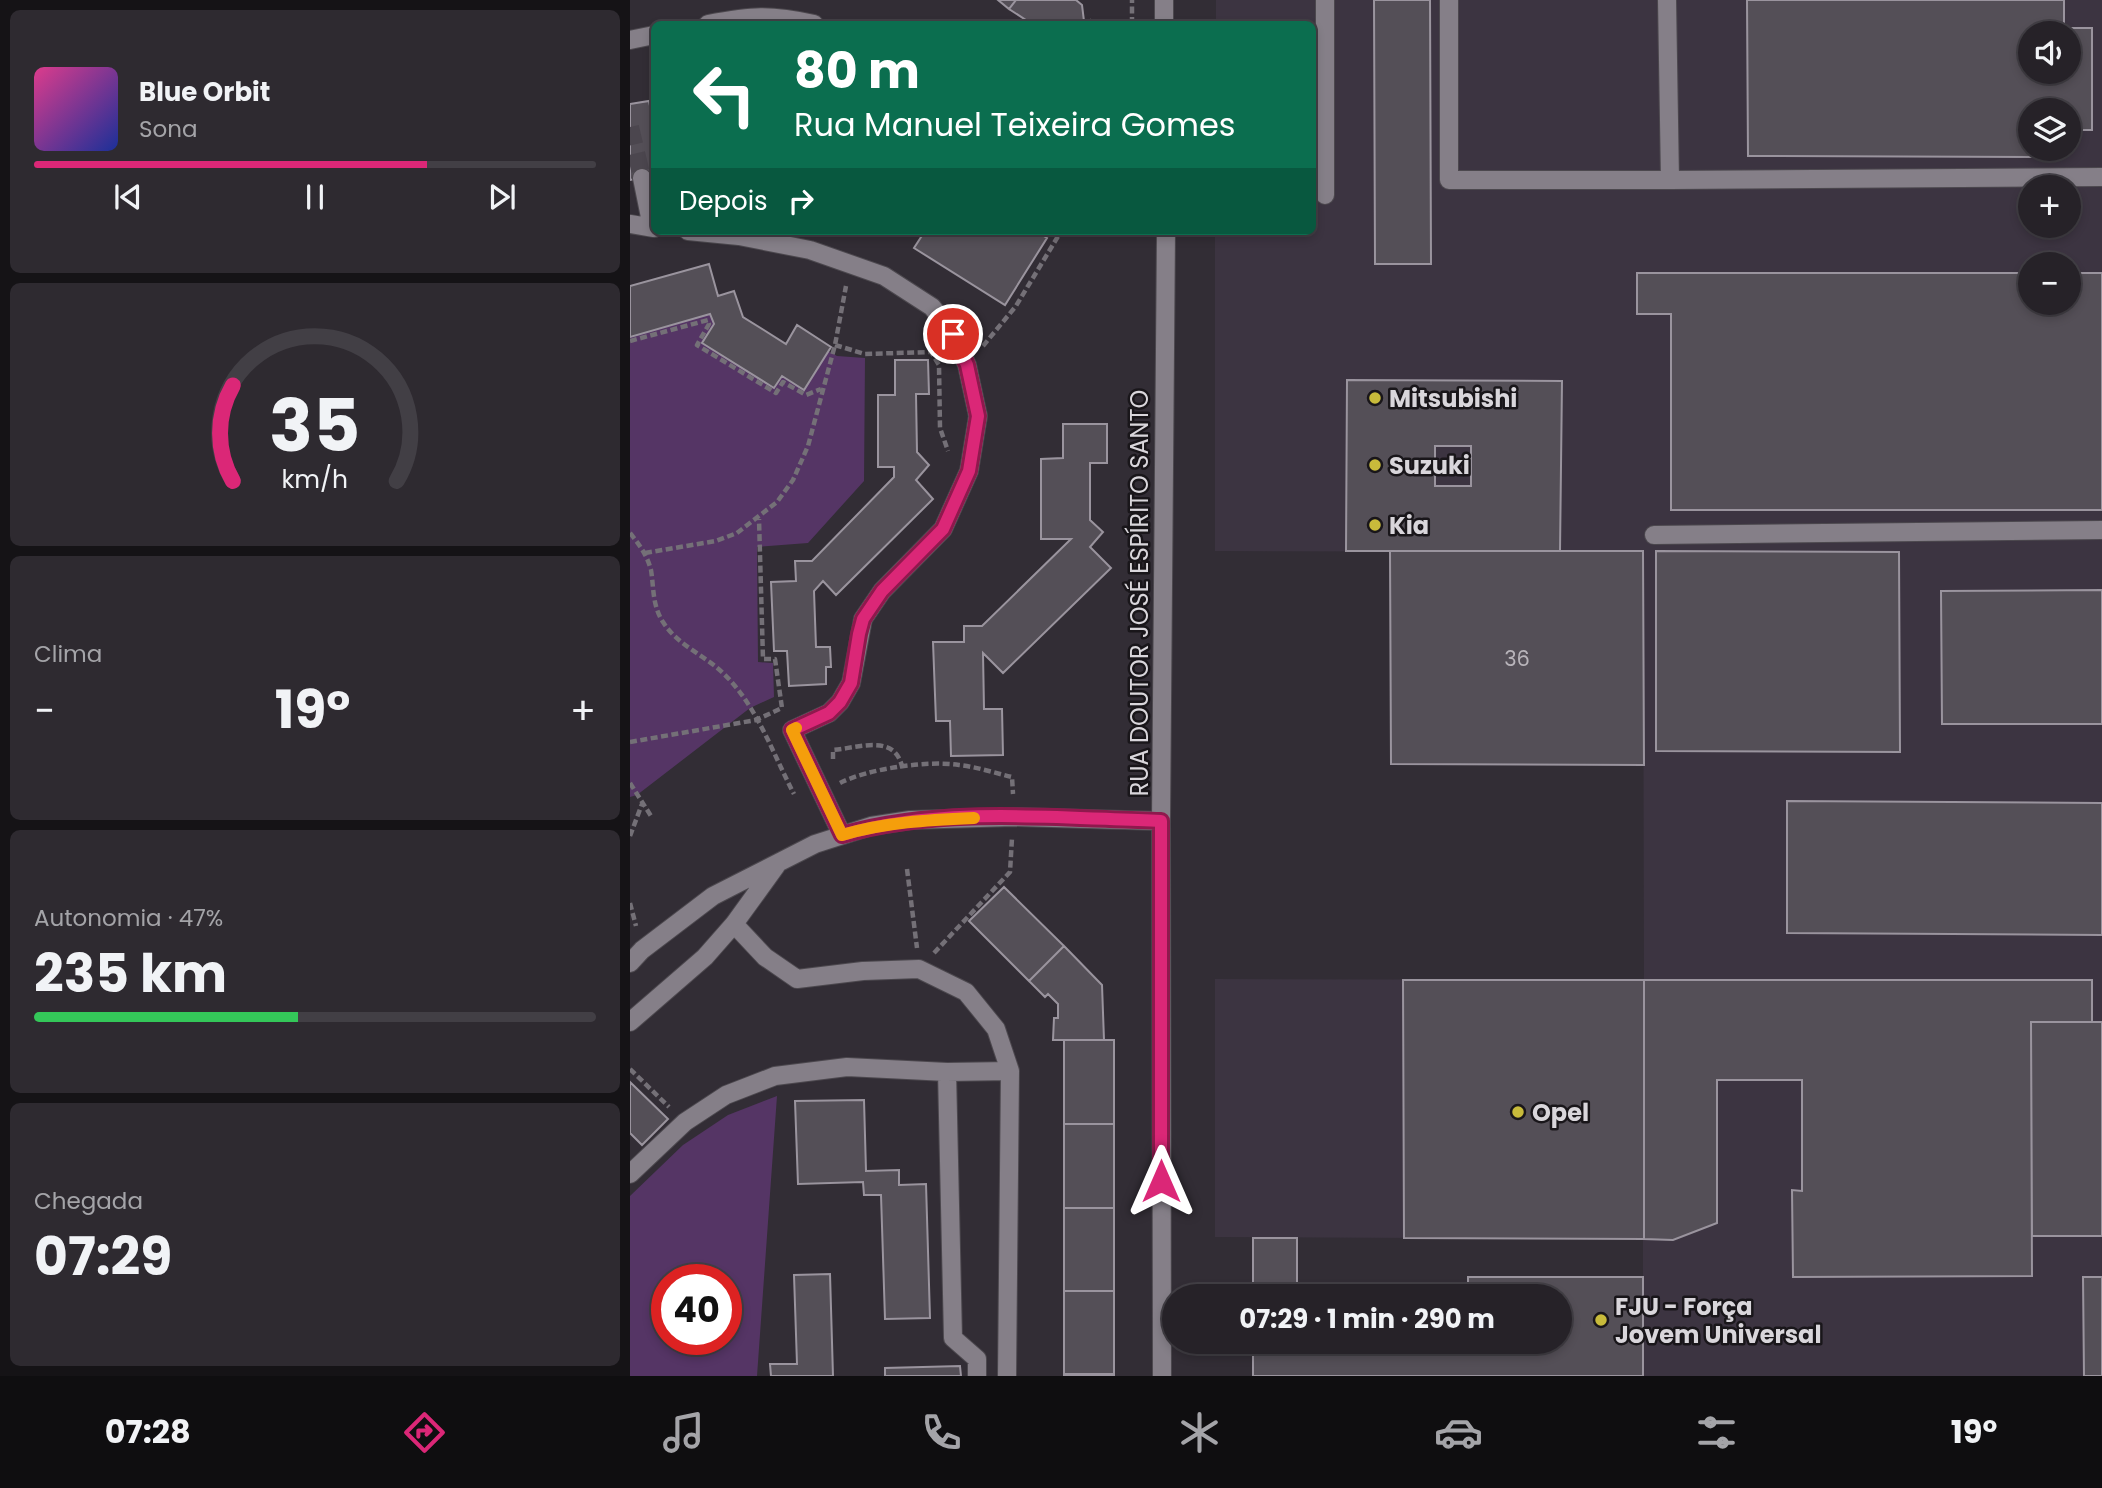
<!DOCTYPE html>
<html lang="pt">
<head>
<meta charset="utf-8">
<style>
  :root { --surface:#262228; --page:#2e2a30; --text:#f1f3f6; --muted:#a4a4a8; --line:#423f45; --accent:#db2777 }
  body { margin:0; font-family:Poppins,sans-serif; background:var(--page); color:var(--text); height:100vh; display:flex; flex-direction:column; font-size:26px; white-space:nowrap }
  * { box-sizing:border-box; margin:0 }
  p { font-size:23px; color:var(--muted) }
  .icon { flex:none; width:38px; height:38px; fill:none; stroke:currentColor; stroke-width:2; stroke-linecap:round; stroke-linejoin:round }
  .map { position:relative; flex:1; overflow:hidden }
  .drawer { display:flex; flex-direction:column; gap:10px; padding:10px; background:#151316; width:630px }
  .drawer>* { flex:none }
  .banner { position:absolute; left:21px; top:21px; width:665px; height:214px; border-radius:10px; box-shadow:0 4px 10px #0003,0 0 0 2px var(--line); background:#0b6e4f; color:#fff; overflow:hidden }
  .fabs { position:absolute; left:1388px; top:21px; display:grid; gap:14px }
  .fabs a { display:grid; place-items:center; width:63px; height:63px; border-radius:50%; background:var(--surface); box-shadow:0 4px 10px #0003,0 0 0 2px var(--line); font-size:35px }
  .speed { position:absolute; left:21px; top:1264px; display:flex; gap:14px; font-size:35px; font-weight:700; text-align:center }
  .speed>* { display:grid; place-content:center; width:91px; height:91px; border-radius:50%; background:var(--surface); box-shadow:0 4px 10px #0003,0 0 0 2px var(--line); line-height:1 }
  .speed .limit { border:10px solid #d22; background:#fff; color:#111 }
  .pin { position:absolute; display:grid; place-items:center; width:60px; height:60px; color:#fff; margin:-30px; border:4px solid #fff; border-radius:50%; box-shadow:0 2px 7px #0007 }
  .me { position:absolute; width:77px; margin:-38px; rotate:0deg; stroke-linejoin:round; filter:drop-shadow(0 0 5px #0008) }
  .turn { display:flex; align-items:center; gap:24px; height:147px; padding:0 28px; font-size:32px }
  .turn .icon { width:91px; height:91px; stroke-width:2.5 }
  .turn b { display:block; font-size:49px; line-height:60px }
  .then { display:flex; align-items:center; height:66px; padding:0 28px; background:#0003; gap:14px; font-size:26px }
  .big { font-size:52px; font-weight:700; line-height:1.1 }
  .drawer .tile { flex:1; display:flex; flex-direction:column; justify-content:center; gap:10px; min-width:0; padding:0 24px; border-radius:10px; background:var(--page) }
  .drawer .dial { align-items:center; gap:0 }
  .dial svg { height:182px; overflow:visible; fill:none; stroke:var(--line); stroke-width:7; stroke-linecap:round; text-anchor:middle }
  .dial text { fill:var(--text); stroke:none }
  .song { display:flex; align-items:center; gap:21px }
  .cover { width:84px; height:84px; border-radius:10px; background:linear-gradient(135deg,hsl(330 70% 55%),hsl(230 70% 35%)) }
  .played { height:7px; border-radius:4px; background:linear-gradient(90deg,var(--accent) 70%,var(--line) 70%) }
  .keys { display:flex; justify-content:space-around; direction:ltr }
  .heat { display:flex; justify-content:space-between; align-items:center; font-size:38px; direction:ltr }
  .charge { height:10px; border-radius:5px; background:linear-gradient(90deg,#34c759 47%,var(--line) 0) }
  .trip { position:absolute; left:532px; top:1284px; width:410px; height:70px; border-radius:35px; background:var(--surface); box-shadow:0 4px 10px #0003,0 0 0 2px var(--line); font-weight:700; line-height:70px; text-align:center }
  .dock { display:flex; height:112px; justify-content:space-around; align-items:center; background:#0f0e10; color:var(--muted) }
  .dock .icon { width:49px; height:49px }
  .dock .on { color:var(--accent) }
  .dock b { font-size:32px; color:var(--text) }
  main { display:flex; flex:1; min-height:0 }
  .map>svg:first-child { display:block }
  .built { fill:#3c3441; fill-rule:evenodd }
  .green { fill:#553565; fill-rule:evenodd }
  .building { fill:#544f57; stroke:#9a949e; stroke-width:2; fill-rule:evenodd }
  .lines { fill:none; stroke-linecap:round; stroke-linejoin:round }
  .minor-tunnel { stroke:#4b464e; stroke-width:18; stroke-dasharray:18 9; stroke-linecap:butt }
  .minor-casing { stroke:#4c484e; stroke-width:20 }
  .path { stroke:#747077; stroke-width:4.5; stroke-dasharray:7 3.5; stroke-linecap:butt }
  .minor { stroke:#857f88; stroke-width:18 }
  .route-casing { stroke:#8e194d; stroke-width:18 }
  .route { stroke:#db2777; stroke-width:12 }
  .slow { stroke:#f59e0b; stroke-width:12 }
  .poi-dot { fill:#c8bb3b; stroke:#19161a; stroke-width:2.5 }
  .labels { text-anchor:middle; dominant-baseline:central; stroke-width:5; stroke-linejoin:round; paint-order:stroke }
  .number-label { font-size:21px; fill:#b8b4ba }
  .poi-label { font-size:24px; font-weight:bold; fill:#d9d6db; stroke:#19161a; text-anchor:start }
  .street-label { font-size:24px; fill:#d9d6db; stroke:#19161a }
</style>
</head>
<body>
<main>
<section class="drawer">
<div class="tile">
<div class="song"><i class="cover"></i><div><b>Blue Orbit</b><p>Sona</p></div></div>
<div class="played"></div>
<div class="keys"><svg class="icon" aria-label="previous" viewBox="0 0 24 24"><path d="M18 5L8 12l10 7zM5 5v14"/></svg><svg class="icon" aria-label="pause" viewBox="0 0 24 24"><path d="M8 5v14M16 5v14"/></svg><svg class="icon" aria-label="next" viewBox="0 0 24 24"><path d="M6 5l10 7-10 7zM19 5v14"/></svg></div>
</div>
<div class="tile dial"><svg viewBox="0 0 100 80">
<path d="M14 69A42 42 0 1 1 86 69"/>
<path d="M14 69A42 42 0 0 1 14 27" stroke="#db2777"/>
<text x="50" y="56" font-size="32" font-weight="700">35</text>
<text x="50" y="72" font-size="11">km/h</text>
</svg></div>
<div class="tile"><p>Clima</p>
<div class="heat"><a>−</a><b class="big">19°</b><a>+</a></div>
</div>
<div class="tile"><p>Autonomia · 47%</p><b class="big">235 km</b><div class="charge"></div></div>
<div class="tile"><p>Chegada</p><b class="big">07:29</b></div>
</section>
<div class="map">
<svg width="1472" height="1376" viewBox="0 0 1472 1376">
  <rect width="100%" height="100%" fill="#322d35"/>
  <path class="built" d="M586 0H1472V1376H1013V1239L585 1237V979L1014 980 1013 552 585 551V231H682V24H586ZM1400 33H1438V72H1400ZM1400 110H1438V149H1400ZM1400 187H1438V226H1400ZM1400 264H1438V303H1400Z"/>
  <path class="green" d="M80 314 84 324 73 342 152 376 198 351 207 356 235 358 234 481 178 543 127 547 128 662 143 663 144 697 120 708 7 795 0 797V337Z
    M147 1096 127 1376H0V1196L53 1145 98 1115ZM37 1279H96V1339H37Z"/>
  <path class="building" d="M368 0H386L379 9Z
    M386 0H446L452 5 454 21 460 20V24H402L379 9Z
    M744 0H800L801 264H745Z
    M1117 0H1434V28H1462V130H1438V110H1400V149H1432V157L1118 156ZM1400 33H1438V72H1400Z
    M19 101 24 125V175L0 180V104Z
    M288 231H405L417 238 375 305 284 248 293 234Z
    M79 264 88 296 104 291 113 317 156 344 167 325 201 347 174 390 152 376 144 388 72 343 84 324 80 314 0 337V286Z
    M1007 273H1400V303H1438V273H1472V510H1041V314H1007Z
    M265 360H298L299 394H286L287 452 299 465 286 480 303 499 206 595 193 581 184 591 186 647H200L201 667H196V684L159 686 157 651H144L141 582 166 581 165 561H182L264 477V467H248V395H265Z
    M717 380 932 381 930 551H716ZM805 446H841V486H805Z
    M433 424H477V463H460V520L473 532 460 547 481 568 373 673 353 653 354 709H372L373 755 321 756 320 721H306L303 642H334V626H352L441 539H411V459L433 458Z
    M760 551H1013L1014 765 761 764Z
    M1026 551 1269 552 1270 752 1026 751Z
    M1472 590V724H1312L1311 591Z
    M1157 801 1472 803V935L1157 933Z
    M374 887 434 946 399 981 339 921Z
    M434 946 472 985 474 1040H423L424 1018H428V1004L418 994 415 997 399 981Z
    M773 980H1014V1239L774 1238Z
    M1014 980H1462V1022H1401L1402 1276 1163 1277 1162 1190 1172 1191V1080H1087V1223L1043 1240 1014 1239Z
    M1401 1022H1472V1236H1402Z
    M434 1040H484V1124H434Z
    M0 1082 38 1119 12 1145 0 1133Z
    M234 1100 236 1171 269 1170V1185L296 1184 300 1318 255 1319 251 1195H234L233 1182 168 1184 165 1101Z
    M434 1124H484V1208H434Z
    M434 1208H484V1291H434Z
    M623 1238H667V1297H623Z
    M200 1274 203 1376H141L140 1364H167L164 1275Z
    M838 1277H1013V1376H623V1342H929V1297H838Z
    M1453 1277H1472V1376H1454Z
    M434 1291H484V1374H434Z
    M330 1366 331 1376H255V1368Z
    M434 1374H484V1376H434Z"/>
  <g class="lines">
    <path class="minor-tunnel" d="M0 127 12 178"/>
    <defs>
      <path id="minor" d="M534 0V24
        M819 0V180H1040
        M1037 0 1040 180 1472 177
        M78 24C122 16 139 14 184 24
        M0 40 24 35
        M12 178 22 227
        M695 195V0
        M0 224 24 228
        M58 231 109 236 180 250 254 276 302 307 323 334 337 365 348 416 339 471 313 529 252 591 233 619 221 683 210 702 199 713 162 730 212 835
        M1024 535 1472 530
        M104 924 135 957 167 979 233 971 289 969 336 992 366 1029 380 1071 377 1376
        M0 963 12 950 83 896 185 844 241 826 280 820 383 817 531 821
        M0 1022 75 957 104 924 146 866
        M317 1072 323 1338 347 1359V1376
        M0 1174 55 1122 96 1095 145 1076 217 1067 317 1072 380 1071
        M532 1376 531 821 536 231"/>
    </defs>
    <use href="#minor" class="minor-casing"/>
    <path class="path" d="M502 24V0
      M0 341 78 320 79 324 67 345 146 393 153 382 176 395 191 389
      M205 345 235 354 301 352 309 365 310 428 318 451
      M353 346 386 306 430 233 435 231
      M0 533C9 544 17 555 21 570 24 588 22 605 33 622 48 646 75 655 94 674 127 706 143 754 164 794
      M15 553 86 541 107 533 147 502 163 480 178 446 205 345 216 286
      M0 742 126 720 152 708 145 659H133L129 519
      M203 759V750C233 747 268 733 273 772
      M0 783 21 816
      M210 783C237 769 298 760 329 765 347 767 365 773 382 777L383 794
      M0 836 12 804
      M277 869 287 948
      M0 903 6 926
      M304 953 380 872 382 838
      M0 1069 39 1107"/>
    <use href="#minor" class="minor"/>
  </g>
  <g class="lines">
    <defs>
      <path id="route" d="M323 334 337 365 348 416 339 471 313 529 252 591 233 619 229 634 221 683 210 702 199 713 162 730 212 835C313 806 427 818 531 821V1181"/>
    </defs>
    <use href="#route" class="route-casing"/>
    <use href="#route" class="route"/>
    <path class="slow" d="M166 728 162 730 212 835C256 822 298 820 344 818"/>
  </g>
  <g class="poi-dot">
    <circle cx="745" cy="398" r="7"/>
    <circle cx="745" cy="465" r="7"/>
    <circle cx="745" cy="525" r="7"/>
    <circle cx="888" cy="1112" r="7"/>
    <circle cx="971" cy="1320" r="7"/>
  </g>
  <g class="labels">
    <g class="number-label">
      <text x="887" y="658">36</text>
    </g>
    <g class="poi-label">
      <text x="759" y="398">Mitsubishi</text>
      <text x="759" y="465">Suzuki</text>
      <text x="759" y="525">Kia</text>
      <text x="902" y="1112">Opel</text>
      <text x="985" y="1306">FJU - Força<tspan x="985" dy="28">Jovem Universal</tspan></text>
    </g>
    <g class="street-label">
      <text transform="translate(509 593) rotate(-90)">RUA DOUTOR JOSÉ ESPÍRITO SANTO</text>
    </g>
  </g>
</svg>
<div class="fabs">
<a><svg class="icon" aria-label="sound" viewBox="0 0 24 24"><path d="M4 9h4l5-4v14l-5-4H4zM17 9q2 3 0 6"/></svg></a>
<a><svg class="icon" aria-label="layers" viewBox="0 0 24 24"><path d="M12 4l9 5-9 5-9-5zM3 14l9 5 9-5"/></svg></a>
<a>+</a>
<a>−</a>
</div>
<div class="speed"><div class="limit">40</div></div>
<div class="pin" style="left:323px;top:334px;background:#d93025"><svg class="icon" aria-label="arrive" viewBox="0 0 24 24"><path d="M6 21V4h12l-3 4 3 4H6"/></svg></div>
<svg class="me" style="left:531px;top:1181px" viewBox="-20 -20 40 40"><path d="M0-17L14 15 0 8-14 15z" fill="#db2777" stroke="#fff" stroke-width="4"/></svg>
<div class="trip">07:29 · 1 min · 290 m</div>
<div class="banner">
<div class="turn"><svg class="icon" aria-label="left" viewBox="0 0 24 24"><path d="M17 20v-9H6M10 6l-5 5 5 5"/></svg><div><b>80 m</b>Rua Manuel Teixeira Gomes</div></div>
<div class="then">Depois<svg class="icon" aria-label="right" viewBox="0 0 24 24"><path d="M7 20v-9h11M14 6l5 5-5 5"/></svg></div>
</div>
</div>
</main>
<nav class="dock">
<b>07:28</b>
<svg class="icon on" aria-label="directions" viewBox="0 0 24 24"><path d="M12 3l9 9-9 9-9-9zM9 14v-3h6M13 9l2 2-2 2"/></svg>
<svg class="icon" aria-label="music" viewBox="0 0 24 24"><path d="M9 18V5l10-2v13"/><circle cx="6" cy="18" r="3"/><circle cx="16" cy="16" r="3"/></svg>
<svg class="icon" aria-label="phone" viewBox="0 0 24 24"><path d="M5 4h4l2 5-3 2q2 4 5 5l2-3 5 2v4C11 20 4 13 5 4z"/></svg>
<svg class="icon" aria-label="climate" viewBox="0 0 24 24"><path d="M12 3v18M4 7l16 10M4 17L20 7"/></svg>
<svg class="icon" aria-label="car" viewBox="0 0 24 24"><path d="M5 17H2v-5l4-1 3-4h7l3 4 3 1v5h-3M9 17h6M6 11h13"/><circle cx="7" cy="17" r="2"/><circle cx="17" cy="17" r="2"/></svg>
<svg class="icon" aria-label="filters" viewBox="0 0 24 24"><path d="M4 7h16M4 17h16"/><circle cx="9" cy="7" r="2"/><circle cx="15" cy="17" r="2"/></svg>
<b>19°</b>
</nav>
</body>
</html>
